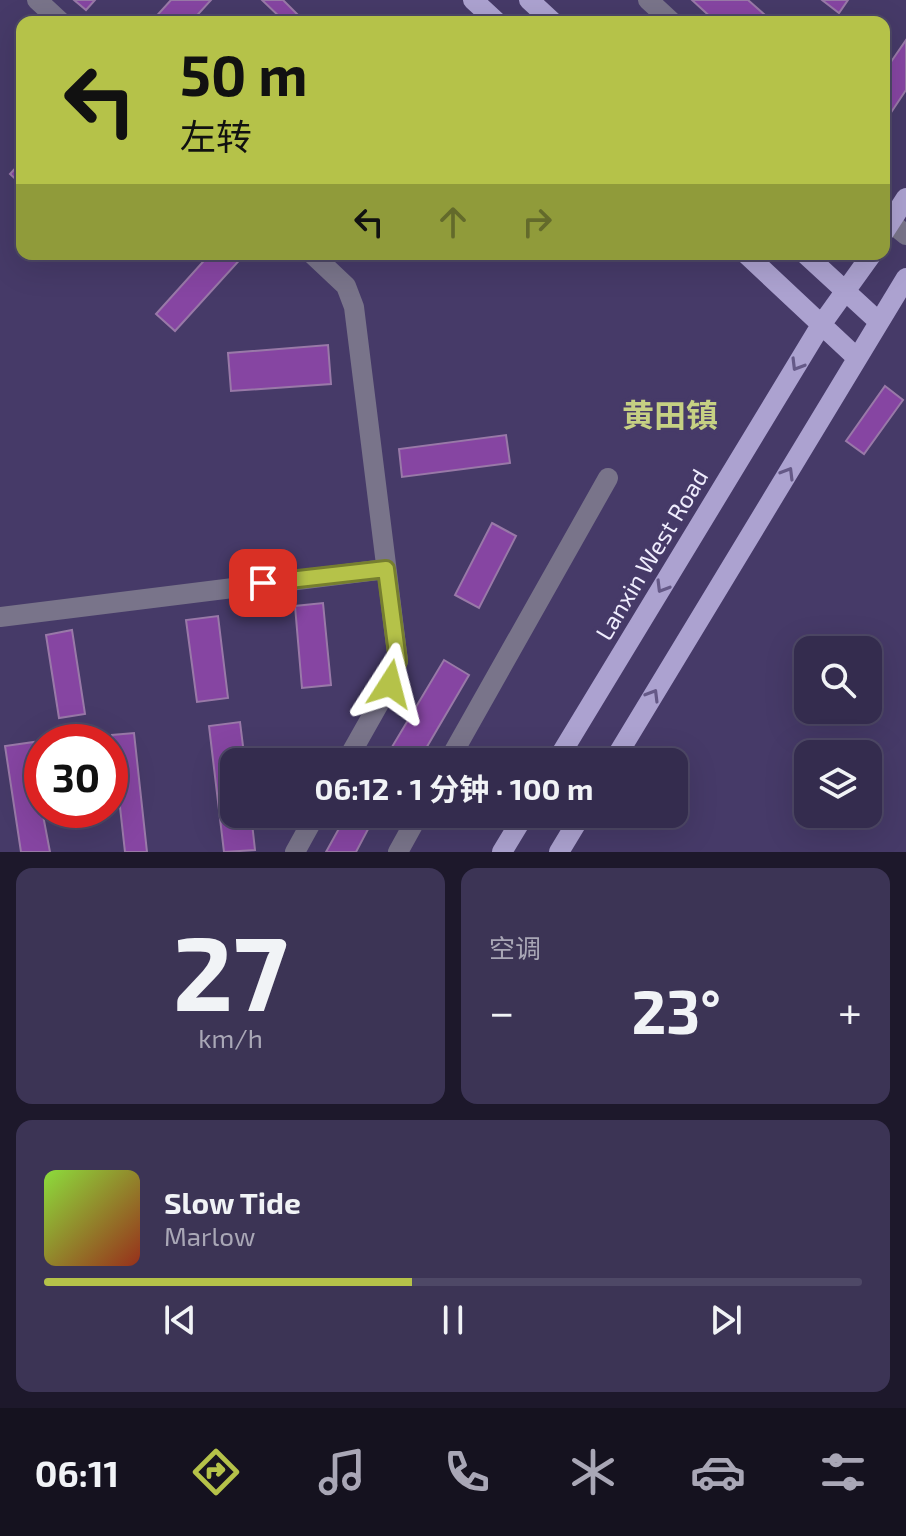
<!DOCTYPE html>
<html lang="zh">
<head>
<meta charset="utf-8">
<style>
  :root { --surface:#342c4e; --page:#3c3455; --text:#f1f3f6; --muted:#a9a7b6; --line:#4e4866; --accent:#b5c249 }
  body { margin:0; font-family:"Exo 2","Noto Sans SC",sans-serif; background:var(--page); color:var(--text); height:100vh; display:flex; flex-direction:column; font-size:30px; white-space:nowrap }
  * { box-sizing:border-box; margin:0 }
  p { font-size:26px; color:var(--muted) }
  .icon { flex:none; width:44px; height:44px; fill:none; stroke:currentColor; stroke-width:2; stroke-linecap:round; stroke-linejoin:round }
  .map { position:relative; height:852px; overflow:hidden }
  .details { display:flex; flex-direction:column; gap:16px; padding:16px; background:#1d182b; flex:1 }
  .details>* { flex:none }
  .banner { position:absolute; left:16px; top:16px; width:874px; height:244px; border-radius:16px; box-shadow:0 8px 32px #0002,0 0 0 2px var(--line); background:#b5c249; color:#111; overflow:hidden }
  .controls { position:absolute; left:794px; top:636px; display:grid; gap:16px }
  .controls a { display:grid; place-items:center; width:88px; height:88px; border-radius:16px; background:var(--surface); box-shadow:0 8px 32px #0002,0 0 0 2px var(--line); font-size:40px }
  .speed { position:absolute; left:24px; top:724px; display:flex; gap:16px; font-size:40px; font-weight:700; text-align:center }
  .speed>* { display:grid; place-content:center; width:104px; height:104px; border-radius:50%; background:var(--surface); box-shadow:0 8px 32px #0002,0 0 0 2px var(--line); line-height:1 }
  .speed .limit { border:12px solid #d22; background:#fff; color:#111 }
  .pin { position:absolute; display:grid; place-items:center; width:68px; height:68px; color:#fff; margin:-34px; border-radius:16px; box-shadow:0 4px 12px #0006 }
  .me { position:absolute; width:88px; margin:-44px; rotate:9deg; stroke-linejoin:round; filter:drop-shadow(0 0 6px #0008) }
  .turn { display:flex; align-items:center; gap:28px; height:168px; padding:0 32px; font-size:36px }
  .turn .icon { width:104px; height:104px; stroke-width:2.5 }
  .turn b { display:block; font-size:56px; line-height:68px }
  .lanes { display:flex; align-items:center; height:76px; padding:0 32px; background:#0003; justify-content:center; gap:40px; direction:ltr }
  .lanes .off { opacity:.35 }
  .big { font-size:60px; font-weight:700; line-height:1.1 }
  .details .tile { flex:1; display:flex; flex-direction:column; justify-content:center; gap:12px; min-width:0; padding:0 28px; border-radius:16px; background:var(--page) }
  .details .dial { align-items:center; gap:0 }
  .dial b { font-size:104px; line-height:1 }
  .song { display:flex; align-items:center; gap:24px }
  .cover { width:96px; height:96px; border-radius:12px; background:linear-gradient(135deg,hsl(90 70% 55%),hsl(10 70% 35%)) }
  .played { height:8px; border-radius:4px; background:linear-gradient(90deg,var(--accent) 45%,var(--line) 45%) }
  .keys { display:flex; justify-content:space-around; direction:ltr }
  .heat { display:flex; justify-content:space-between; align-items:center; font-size:44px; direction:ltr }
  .details .tiles { flex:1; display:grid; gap:16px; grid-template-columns:1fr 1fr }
  .tile:last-child { grid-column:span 2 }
  .trip { position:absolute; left:220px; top:748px; width:468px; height:80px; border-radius:16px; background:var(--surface); box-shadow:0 8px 32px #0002,0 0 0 2px var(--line); font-weight:700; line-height:80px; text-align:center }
  .menu { display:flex; height:128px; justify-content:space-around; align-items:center; background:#15121f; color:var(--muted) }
  .menu .icon { width:56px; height:56px }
  .menu .on { color:var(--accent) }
  .menu b { font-size:36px; color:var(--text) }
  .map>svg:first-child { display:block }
  .building { fill:#8645a2; stroke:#9979a8; stroke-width:2 }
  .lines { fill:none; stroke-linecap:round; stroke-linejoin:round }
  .minor { stroke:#79748a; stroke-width:20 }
  .major { stroke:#aca2d0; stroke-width:20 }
  .oneway { stroke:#655987 }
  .route-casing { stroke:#767e2f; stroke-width:20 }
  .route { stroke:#b5c249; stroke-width:14 }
  .labels { text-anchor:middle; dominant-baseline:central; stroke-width:8; stroke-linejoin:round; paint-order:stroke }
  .street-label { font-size:24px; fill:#efecfd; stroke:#463a68 }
  .district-label { font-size:32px; font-weight:bold; fill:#c6d083; stroke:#463a68 }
</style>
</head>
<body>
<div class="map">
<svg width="906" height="852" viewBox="0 0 906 852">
  <rect width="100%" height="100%" fill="#463a68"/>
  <path class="building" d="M74 0H95L86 10Z
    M171 0H211L191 22H151Z
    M262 0H283L305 22H285Z
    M692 0H748L773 22H716Z
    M822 0H848L839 13Z
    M906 40V90L884 123V72Z
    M22 161V185L10 174Z
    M210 254H245L175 331 156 314Z
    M328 345 331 384 231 391 228 353Z
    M885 386 903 400 864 454 846 441Z
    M506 435 510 463 402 477 399 449Z
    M492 523 516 536 479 608 455 595Z
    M323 603 331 685 302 688 295 606Z
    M218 616 228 698 197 702 186 620Z
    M72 630 85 714 59 718 46 635Z
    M444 660 469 675 418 762H383Z
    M240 722 245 762H234V814H251L255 850 224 852 209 726Z
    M134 733 147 852H125L112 735Z
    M34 742 42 810 50 852H21L5 746Z
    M347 814H376L356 852H326Z"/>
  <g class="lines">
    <path class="minor" d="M37 0 61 22
      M648 0 672 22
      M884 217 906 235
      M312 254 346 286 354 307 398 661 390 684 346 762
      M0 617 386 569
      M448 762 608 478
      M295 852 316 814
      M398 852 419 814"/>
    <path class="major" d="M473 0 497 22
      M529 0 553 22
      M884 232 906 198
      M746 254 857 358
      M805 254 879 322
      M556 762 821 325 872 254
      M613 762 906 278
      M502 852 525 814
      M559 852 582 814"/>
  </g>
  <defs><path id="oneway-chevron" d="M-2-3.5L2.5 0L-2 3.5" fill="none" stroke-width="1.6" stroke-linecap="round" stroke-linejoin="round" transform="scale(2)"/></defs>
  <g class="oneway">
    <use href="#oneway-chevron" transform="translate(797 365) rotate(121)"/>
    <use href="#oneway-chevron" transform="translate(788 473) rotate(-59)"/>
    <use href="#oneway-chevron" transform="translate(662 587) rotate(121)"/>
    <use href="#oneway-chevron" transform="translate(653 695) rotate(-59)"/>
  </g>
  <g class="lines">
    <defs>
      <path id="route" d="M263 583 386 569 398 661 390 684"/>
    </defs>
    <use href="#route" class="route-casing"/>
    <use href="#route" class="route"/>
  </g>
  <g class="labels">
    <g class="street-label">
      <text transform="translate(651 554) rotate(-59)">Lanxin West Road</text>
    </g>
    <g class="district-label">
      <text x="670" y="414">黄田镇</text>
    </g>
  </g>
</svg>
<div class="controls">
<a><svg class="icon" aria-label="search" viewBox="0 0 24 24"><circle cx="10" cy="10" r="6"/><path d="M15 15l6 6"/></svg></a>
<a><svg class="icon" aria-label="layers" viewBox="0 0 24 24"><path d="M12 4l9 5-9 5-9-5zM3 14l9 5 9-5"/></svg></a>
</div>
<div class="speed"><div class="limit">30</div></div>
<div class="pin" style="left:263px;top:583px;background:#d93025"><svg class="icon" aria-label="arrive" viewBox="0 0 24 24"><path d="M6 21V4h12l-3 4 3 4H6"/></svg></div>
<svg class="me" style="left:390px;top:684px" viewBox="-20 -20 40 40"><path d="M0-17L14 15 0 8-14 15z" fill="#b5c249" stroke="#fff" stroke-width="4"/></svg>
<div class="trip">06:12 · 1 分钟 · 100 m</div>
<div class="banner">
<div class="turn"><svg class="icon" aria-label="left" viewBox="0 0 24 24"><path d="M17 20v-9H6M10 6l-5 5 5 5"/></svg><div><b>50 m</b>左转</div></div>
<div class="lanes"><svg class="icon" aria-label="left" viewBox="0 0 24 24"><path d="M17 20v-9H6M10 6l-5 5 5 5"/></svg><svg class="icon off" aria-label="ahead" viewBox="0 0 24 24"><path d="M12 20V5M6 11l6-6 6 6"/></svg><svg class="icon off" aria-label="right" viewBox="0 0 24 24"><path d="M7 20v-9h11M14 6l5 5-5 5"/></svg></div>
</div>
</div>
<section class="details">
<div class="tiles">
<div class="tile dial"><b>27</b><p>km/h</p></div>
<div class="tile"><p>空调</p>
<div class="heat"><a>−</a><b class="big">23°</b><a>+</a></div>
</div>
<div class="tile">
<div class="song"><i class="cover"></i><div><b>Slow Tide</b><p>Marlow</p></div></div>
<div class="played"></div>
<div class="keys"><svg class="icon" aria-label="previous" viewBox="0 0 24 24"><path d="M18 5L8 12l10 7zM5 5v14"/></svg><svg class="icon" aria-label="pause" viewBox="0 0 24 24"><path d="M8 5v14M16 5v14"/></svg><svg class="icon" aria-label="next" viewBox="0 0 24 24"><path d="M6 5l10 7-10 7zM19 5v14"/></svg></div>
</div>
</div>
</section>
<nav class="menu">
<b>06:11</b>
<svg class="icon on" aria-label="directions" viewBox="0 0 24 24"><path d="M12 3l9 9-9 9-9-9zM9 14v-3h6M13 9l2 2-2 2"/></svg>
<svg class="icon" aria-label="music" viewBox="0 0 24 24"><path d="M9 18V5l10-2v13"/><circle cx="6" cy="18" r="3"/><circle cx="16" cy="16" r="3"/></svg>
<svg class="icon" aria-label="phone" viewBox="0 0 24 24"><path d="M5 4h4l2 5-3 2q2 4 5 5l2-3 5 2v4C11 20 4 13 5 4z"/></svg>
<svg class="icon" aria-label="climate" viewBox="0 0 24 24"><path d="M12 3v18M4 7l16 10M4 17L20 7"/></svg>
<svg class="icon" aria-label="car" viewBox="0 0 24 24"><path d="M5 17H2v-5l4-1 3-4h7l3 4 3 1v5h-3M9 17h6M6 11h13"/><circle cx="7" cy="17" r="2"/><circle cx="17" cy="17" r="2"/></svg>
<svg class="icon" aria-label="filters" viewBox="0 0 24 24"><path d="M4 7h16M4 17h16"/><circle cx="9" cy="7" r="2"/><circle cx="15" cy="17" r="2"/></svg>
</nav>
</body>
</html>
